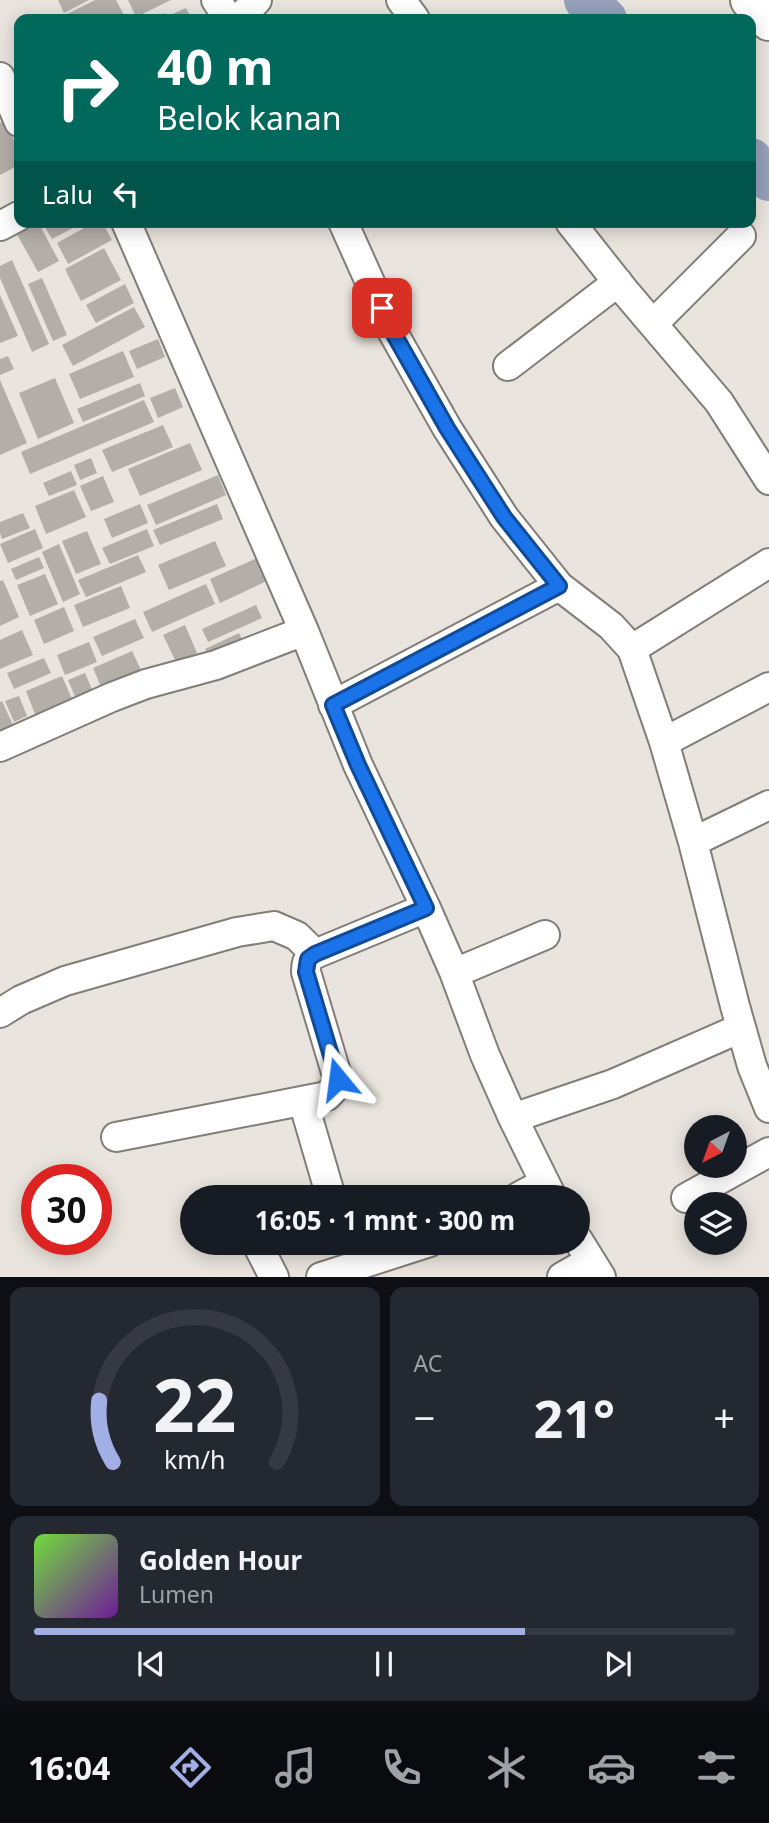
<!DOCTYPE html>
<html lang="id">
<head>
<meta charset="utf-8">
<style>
  :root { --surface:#171b24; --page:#242831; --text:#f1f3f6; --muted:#9ea1a6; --line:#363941; --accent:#a2afe4 }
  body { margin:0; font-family:"Noto Sans",sans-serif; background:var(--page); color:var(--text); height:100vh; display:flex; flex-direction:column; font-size:26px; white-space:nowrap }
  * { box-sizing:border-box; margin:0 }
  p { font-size:23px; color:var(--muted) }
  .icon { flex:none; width:38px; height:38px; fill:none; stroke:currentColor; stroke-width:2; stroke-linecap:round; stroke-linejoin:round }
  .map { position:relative; height:1277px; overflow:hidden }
  .panel { display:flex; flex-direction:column; gap:10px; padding:10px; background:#0d0f14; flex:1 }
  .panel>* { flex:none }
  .hud { position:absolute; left:14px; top:14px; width:742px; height:214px; border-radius:14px; box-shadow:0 4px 18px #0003; background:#00695c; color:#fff; overflow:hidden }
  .needle { width:46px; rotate:221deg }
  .fabs { position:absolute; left:684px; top:1115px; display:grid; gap:14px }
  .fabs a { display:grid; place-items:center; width:63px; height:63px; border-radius:50%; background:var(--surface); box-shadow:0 4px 18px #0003; font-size:35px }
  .speed { position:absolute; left:21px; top:1164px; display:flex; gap:14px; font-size:35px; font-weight:700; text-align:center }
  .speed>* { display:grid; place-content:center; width:91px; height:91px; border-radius:50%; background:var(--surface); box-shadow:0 4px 18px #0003; line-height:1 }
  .speed .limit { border:10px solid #d22; background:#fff; color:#111 }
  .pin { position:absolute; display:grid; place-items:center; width:60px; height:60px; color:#fff; margin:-30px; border-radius:14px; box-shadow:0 4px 10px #0006 }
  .me { position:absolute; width:77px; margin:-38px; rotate:344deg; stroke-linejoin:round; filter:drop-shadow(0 0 5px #0008) }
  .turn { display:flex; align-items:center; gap:24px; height:147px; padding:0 28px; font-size:32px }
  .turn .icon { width:91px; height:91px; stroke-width:2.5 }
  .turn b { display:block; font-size:49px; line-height:60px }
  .then { display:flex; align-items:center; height:66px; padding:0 28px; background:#0003; gap:14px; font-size:26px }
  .big { font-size:52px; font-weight:700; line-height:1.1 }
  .panel .widget { flex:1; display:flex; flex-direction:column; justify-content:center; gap:10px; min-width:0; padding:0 24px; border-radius:14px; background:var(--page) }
  .panel .dial { align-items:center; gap:0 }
  .dial svg { height:182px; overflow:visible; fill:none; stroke:var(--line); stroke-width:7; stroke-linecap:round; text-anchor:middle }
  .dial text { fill:var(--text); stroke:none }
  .song { display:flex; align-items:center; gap:21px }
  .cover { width:84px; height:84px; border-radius:10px; background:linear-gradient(135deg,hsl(100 70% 55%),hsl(280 70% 35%)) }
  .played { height:7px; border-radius:4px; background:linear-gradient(90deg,var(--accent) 70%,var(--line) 70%) }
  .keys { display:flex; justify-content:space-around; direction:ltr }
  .heat { display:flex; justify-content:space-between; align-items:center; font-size:38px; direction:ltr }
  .panel .tiles { flex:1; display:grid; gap:10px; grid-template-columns:1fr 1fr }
  .widget:last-child { grid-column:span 2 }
  .trip { position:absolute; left:180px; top:1185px; width:410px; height:70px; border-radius:35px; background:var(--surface); box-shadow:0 4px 18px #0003; font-weight:700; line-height:70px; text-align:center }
  .tabs { display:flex; height:112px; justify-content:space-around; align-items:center; background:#090b0e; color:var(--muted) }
  .tabs .icon { width:49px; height:49px }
  .tabs .active { color:var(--accent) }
  .tabs b { font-size:32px; color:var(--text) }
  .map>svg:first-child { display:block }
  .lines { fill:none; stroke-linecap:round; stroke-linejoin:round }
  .river { stroke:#96a0ba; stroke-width:42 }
  .building { fill:#b3aea7 }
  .minor-casing { stroke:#827d76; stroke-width:32 }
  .highway-casing { stroke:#827d76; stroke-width:42 }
  .minor { stroke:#fff; stroke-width:28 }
  .highway { stroke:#fff; stroke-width:38 }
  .route-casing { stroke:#114b97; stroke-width:18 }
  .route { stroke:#1a73e8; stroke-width:12 }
</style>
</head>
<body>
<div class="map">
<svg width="769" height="1277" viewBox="0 0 769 1277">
  <rect width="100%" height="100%" fill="#e9e4dd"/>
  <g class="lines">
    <path class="river" d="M585 0 606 19
      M751 159 769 180"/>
  </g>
  <path class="building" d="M58 0H89L64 13Z
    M95 0H116L126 19H57Z
    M128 0H171L136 17Z
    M186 8 192 19H172L170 15Z
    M164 13 167 19H152Z
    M19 68V108L3 77Z
    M4 121 19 150V165L0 175V123Z
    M28 222H38L59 261 38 272 14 229Z
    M42 222H84L52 239Z
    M95 222H102L112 240 68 264 57 243Z
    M104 248 121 280 81 301 65 269Z
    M12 260 49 344 32 352 0 278V266Z
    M42 278 67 335 53 341 28 284Z
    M125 284 134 303 96 323 86 305Z
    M0 295 18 336 0 343Z
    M134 307 145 327 73 366 62 345Z
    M158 339 165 357 137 369 129 351Z
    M123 351 134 377 80 399 69 374Z
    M8 356 14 369 0 375V359Z
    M55 378 74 423 38 439 19 393Z
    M0 380 27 443 0 455Z
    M140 383 145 396 83 422 77 409Z
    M175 388 183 407 158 418 150 398Z
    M144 400 154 422 30 474 21 452Z
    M163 425 173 447 112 472 102 450Z
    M190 443 202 470 140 496 128 469Z
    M91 458 97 473 80 480 74 465Z
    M71 471 77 485 49 496 43 483Z
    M218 475 226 495 156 525 147 505Z
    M103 476 114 502 91 511 80 486Z
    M74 490 86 517 46 534 35 506Z
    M140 504 148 523 112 538 104 519Z
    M217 504 223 519 160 545 153 530Z
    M23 513 30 528 2 539 0 533V522Z
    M35 529 43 548 8 563 0 544Z
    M147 529 154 546 110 564 102 548Z
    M87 531 101 564 76 574 62 541Z
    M215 541 226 566 169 590 158 565Z
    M59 544 80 594 63 602 42 552Z
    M138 555 146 572 86 597 78 580Z
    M39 557 44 568 16 580 11 569Z
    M257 558 267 581 220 603 210 579Z
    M45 574 58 604 30 616 17 585Z
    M3 580 19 617 0 626V581Z
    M206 584 215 604 152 632 143 612Z
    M121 586 130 608 83 627 74 605Z
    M256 605 262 618 208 642 202 629Z
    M64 607 74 631 44 644 34 620Z
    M135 619 144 638 102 656 93 637Z
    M185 625 197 653 176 662 163 635Z
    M22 630 33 655 0 669V640Z
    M239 633 246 649 212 664 205 649Z
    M89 642 97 662 65 675 57 655Z
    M132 651 141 670 101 687 93 668Z
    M44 658 51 673 14 689 7 673Z
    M85 673 94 694 77 701 68 680Z
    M62 676 72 699 35 714 26 691Z
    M19 696 27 716 14 722 5 701Z
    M2 701 13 725 0 731V702Z"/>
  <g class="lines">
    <defs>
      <path id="minor" d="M216 0 229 19
        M401 0 415 19
        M239 19 257 0
        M0 77 19 122
        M126 222 304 631 358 765 426 908 454 972 485 1055 513 1118 552 1197
        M343 222 391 329 447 428 504 517 559 586 611 626 632 649 664 742 693 842 735 1006 752 1066 769 1108
        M570 222 623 289 719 402 769 480
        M0 226 19 216
        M653 324 741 236
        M508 366 618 282
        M632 649 769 563
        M333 705 559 586
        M664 742 769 687
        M0 747 112 697 146 684 216 665 304 631
        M693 842 769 805
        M454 972 469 967 545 935
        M0 1013 21 1000 65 981 237 932 274 926 297 936 315 954
        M303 1101 331 1197
        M513 1118 613 1084 741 1028
        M116 1137 327 1096 337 1085 338 1079 306 972C306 963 307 959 315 954L426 908
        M518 1197 544 1183
        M686 1198 769 1152
        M578 1240 601 1277
        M256 1242 274 1277
        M321 1277 430 1242
        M562 1277 590 1261"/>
      <path id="highway" d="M750 0 769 21"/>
    </defs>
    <use href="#minor" class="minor-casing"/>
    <use href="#highway" class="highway-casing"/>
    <use href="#minor" class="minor"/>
    <use href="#highway" class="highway"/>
  </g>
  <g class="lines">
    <defs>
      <path id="route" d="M338 1079 306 972 308 959 315 954 426 908 358 765 333 705 559 586 504 517 447 428 391 329 382 308"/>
    </defs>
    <use href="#route" class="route-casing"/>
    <use href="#route" class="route"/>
  </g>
</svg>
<div class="fabs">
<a><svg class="needle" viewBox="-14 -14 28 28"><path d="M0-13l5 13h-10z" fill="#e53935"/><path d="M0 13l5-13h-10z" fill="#9ea1a6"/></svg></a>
<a><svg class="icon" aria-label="layers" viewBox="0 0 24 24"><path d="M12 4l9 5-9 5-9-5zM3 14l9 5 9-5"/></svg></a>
</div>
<div class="speed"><div class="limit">30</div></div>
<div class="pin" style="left:382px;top:308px;background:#d93025"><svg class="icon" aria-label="arrive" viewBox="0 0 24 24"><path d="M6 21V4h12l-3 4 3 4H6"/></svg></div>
<svg class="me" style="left:338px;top:1079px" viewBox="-20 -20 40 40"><path d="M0-17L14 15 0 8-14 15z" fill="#1a73e8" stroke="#fff" stroke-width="4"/></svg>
<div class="trip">16:05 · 1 mnt · 300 m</div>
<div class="hud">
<div class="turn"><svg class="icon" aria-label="right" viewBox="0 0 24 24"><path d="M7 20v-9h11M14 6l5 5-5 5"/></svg><div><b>40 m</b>Belok kanan</div></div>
<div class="then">Lalu<svg class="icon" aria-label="left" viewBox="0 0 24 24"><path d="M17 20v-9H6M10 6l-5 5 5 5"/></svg></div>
</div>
</div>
<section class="panel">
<div class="tiles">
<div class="widget dial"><svg viewBox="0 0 100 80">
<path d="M14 69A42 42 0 1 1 86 69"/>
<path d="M14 69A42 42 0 0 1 8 42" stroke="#a2afe4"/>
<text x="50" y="56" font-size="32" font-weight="700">22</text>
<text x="50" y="72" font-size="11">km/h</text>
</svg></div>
<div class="widget"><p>AC</p>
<div class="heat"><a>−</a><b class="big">21°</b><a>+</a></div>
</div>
<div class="widget">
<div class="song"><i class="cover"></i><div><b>Golden Hour</b><p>Lumen</p></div></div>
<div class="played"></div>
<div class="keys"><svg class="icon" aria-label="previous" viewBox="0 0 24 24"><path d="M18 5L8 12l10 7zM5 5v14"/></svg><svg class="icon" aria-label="pause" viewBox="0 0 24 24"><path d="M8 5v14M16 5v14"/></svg><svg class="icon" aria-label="next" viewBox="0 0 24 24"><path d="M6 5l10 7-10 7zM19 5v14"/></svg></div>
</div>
</div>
</section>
<nav class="tabs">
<b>16:04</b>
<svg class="icon active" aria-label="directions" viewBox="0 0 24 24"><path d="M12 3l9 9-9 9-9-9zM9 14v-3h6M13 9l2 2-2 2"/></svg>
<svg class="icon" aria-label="music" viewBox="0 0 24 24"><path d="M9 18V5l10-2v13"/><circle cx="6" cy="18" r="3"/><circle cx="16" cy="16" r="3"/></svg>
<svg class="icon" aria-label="phone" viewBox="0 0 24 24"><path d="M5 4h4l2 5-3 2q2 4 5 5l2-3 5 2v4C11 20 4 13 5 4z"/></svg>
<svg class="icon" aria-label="climate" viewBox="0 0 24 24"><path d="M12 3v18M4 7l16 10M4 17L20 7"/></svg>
<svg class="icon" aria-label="car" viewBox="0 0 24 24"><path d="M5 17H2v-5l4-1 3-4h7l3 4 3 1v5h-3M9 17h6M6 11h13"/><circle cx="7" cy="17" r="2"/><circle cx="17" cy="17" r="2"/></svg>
<svg class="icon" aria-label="filters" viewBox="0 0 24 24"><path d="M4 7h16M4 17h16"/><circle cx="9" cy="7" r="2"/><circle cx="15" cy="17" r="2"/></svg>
</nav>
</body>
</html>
